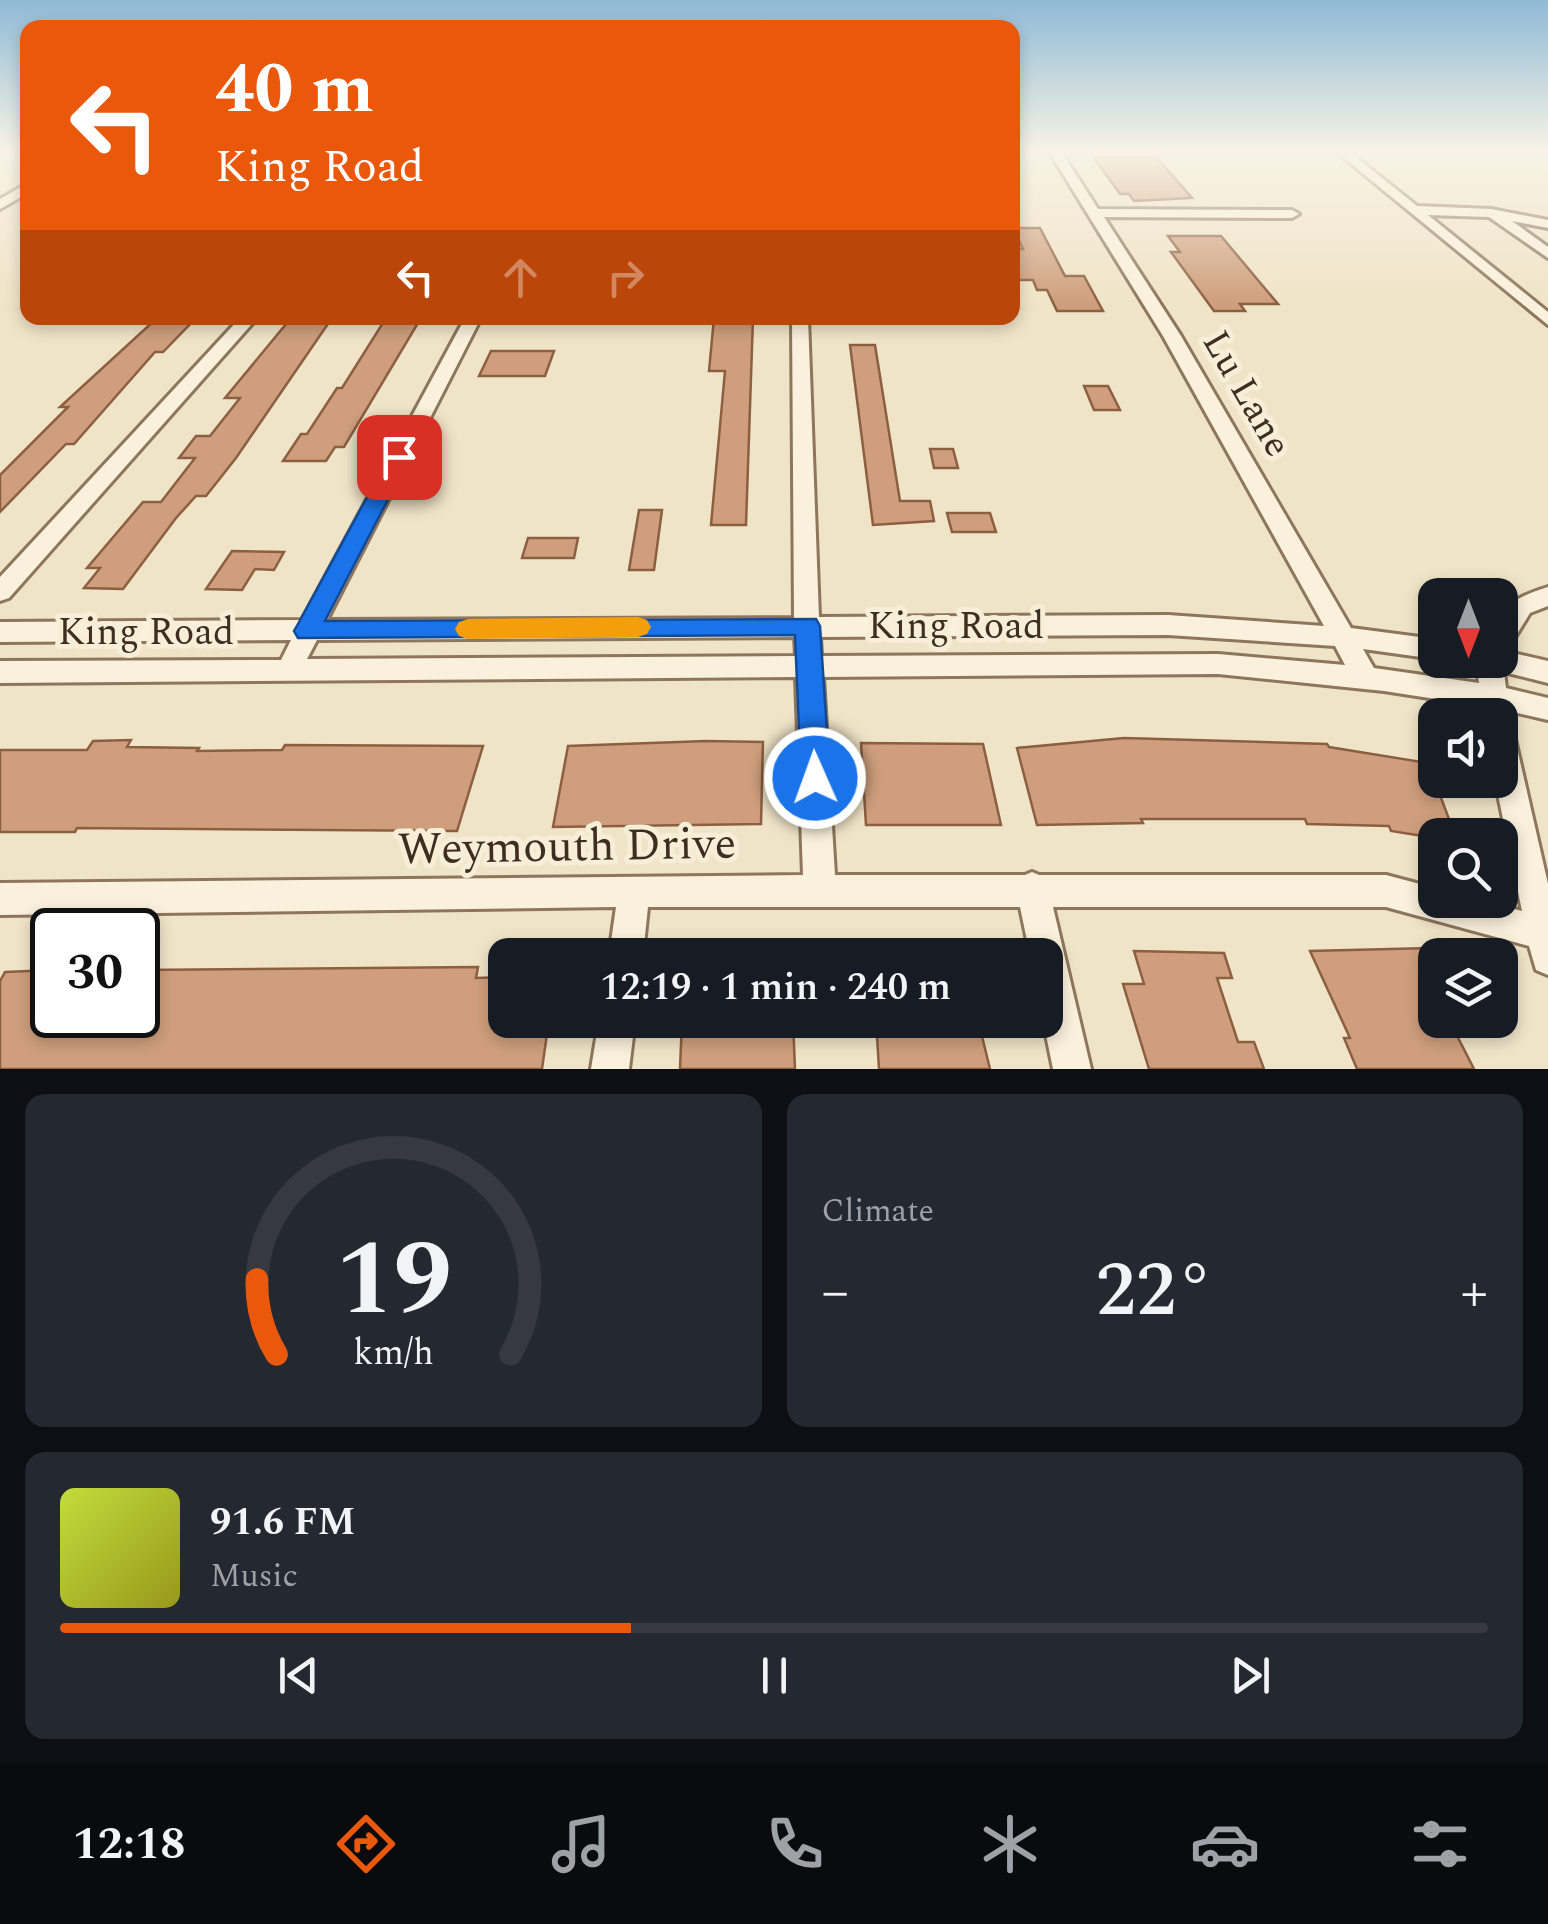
<!DOCTYPE html>
<html lang="en">
<head>
<meta charset="utf-8">
<style>
  :root { --surface:#171b24; --page:#242831; --text:#f1f3f6; --muted:#9ea1a6; --line:#363941; --accent:#ea580c }
  body { margin:0; font-family:Spectral,serif; background:var(--page); color:var(--text); height:100vh; display:flex; flex-direction:column; font-size:38px; white-space:nowrap }
  * { box-sizing:border-box; margin:0 }
  p { font-size:32px; color:var(--muted) }
  .icon { flex:none; width:55px; height:55px; fill:none; stroke:currentColor; stroke-width:2; stroke-linecap:round; stroke-linejoin:round }
  .map { position:relative; height:1069px; overflow:hidden }
  .details { display:flex; flex-direction:column; gap:25px; padding:25px; background:#0d0f14; flex:1 }
  .details>* { flex:none }
  .hud { position:absolute; left:20px; top:20px; width:1000px; height:305px; border-radius:20px; box-shadow:0 5px 15px #0003; background:#ea580c; color:#fff; overflow:hidden }
  .needle { width:65px; rotate:180deg }
  .fabs { position:absolute; left:1418px; top:578px; display:grid; gap:20px }
  .fabs a { display:grid; place-items:center; width:100px; height:100px; border-radius:20px; background:var(--surface); box-shadow:0 5px 15px #0003; font-size:50px }
  .speed { position:absolute; left:30px; top:908px; display:flex; gap:20px; font-size:50px; font-weight:700; text-align:center }
  .speed>* { display:grid; place-content:center; width:130px; height:130px; border-radius:50%; background:var(--surface); box-shadow:0 5px 15px #0003; line-height:1 }
  .speed .limit { border:5px solid #111; border-radius:15px; background:#fff; color:#111 }
  .pin { position:absolute; display:grid; place-items:center; width:85px; height:85px; color:#fff; margin:-42px; border-radius:20px; box-shadow:0 5px 15px #0006 }
  .me { position:absolute; width:110px; margin:-55px; rotate:358deg; stroke-linejoin:round; filter:drop-shadow(0 0 8px #0008) }
  .turn { display:flex; align-items:center; gap:35px; height:210px; padding:0 30px; font-size:45px }
  .turn .icon { width:130px; height:130px; stroke-width:2.5 }
  .turn b { display:block; font-size:70px; line-height:85px }
  .lanes { display:flex; align-items:center; height:95px; padding:0 30px; background:#0003; justify-content:center; gap:50px; direction:ltr }
  .lanes .off { opacity:.35 }
  .big { font-size:75px; font-weight:600; line-height:1.1 }
  .details .tile { flex:1; display:flex; flex-direction:column; justify-content:center; gap:15px; min-width:0; padding:0 35px; border-radius:20px; background:var(--page) }
  .details .dial { align-items:center; gap:0 }
  .dial svg { height:260px; overflow:visible; fill:none; stroke:var(--line); stroke-width:7; stroke-linecap:round; text-anchor:middle }
  .dial text { fill:var(--text); stroke:none }
  .song { display:flex; align-items:center; gap:30px }
  .cover { width:120px; height:120px; border-radius:15px; background:linear-gradient(135deg,hsl(70 70% 55%),hsl(60 70% 35%)) }
  .played { height:10px; border-radius:5px; background:linear-gradient(90deg,var(--accent) 40%,var(--line) 40%) }
  .keys { display:flex; justify-content:space-around; direction:ltr }
  .heat { display:flex; justify-content:space-between; align-items:center; font-size:55px; direction:ltr }
  .details .tiles { flex:1; display:grid; gap:25px; grid-template-columns:1fr 1fr }
  .tile:last-child { grid-column:span 2 }
  .trip { position:absolute; left:488px; top:938px; width:575px; height:100px; border-radius:20px; background:var(--surface); box-shadow:0 5px 15px #0003; font-weight:600; line-height:100px; text-align:center }
  .dock { display:flex; height:160px; justify-content:space-around; align-items:center; background:#090b0e; color:var(--muted) }
  .dock .icon { width:70px; height:70px }
  .dock .selected { color:var(--accent) }
  .dock b { font-size:45px; color:var(--text) }
  .map>svg:first-child { display:block }
  .building { fill:#cf9f7d; stroke:#8d5f41; stroke-width:2.5 }
  .lines { fill:none; stroke-linecap:round; stroke-linejoin:round }
  .minor-casing { stroke:#8d765c; stroke-width:6 }
  .minor { fill:#faf1dc; fill-rule:evenodd }
  .route { fill:#1a73e8; stroke:#114b97; stroke-width:2.5 }
  .slow { fill:#f59e0b }
  .labels { text-anchor:middle; dominant-baseline:central; stroke-width:10; stroke-linejoin:round; paint-order:stroke }
  .street-label { font-size:38px; fill:#3d2e20; stroke:#f7eed8 }
  .near-street-label { font-size:45px; fill:#3d2e20; stroke:#f7eed8 }
</style>
</head>
<body>
<div class="map">
<svg width="1548" height="1069" viewBox="0 0 1548 1069">
  <rect width="100%" height="100%" fill="#f0e4c8"/>
  <path class="building" d="M1094 158H1157L1192 198 1134 201 1129 194H1120Z
    M1013 228H1040L1065 276H1084L1103 311H1057L1047 290H1037L1033 280H1016L1012 249H1023Z
    M1168 236H1221L1278 304H1240L1245 311H1214L1171 252H1180Z
    M157 318H196L163 352H155L74 444H66L0 512V475L68 407H60Z
    M291 318H332L236 458 206 496H196L176 518 123 589 84 588 100 568H87L143 502H161L195 458H179L196 436H210L240 398H225Z
    M386 318H421L344 447H335L326 461H283L301 434H307L337 388H342Z
    M714 318H753L746 525H711L725 371H709Z
    M850 345H875L900 501H930L934 521 873 525Z
    M491 351H554L545 376H479Z
    M1084 386H1108L1120 410H1094Z
    M930 449H953L958 468H934Z
    M639 510H662L654 570H629Z
    M947 513H990L996 532H952Z
    M528 538H578L574 558H522Z
    M232 551 284 552 274 570 255 569 242 590 206 589Z
    M1124 738 1327 744 1329 747 1428 763 1455 835H1435V838L1391 831 1389 826 1307 824 1305 819H1141L1143 823 1037 825 1017 748Z
    M131 740 127 747 199 748 197 751 282 750 285 745 483 746 457 831 77 828 75 832H0V750H87L93 741Z
    M706 741 763 742 761 824 553 827 568 746Z
    M861 743 983 744 1001 825H866Z
    M1431 948 1435 956V1020H1449L1474 1069H1357L1344 1038H1350L1310 951Z
    M1134 951 1224 953 1232 978H1217L1238 1042H1254L1264 1069H1149L1123 984H1144Z
    M478 967 476 978 505 977V1020H549L542 1069H0V981L5 972 52 970V1015H138V970Z
    M682 1020H793L795 1069H680Z
    M876 1020H978L990 1069H879Z"/>
  <g class="lines">
    <defs>
      <path id="minor" d="M1050 153H1062L1098 209 1292 210 1299 214 1292 218 1104 217 1181 336 1351 628 1435 639V659L1363 649 1374 668 1479 683 1476 660H1500C1500 612 1500 602 1548 587V606L1530 613 1509 647 1500 650 1548 661V683L1504 672 1506 688 1548 698V720L1509 711 1503 724 1510 726 1514 735 1548 884V975L1536 970 1529 946 1386 907H1053L1091 1069H1053L1043 1020 1045 955H1030L1020 907H648L643 955H609L616 907 0 915V883L803 875 796 677 0 683V661L281 660 291 640 0 642V622L302 620 465 318H481L327 620 794 618 792 318H808L819 617 1168 615 1324 626 1163 336ZM1168 635 1335 646 1345 665 1218 654 821 656 820 637ZM795 637 796 656 307 659 317 640ZM1218 674 1384 691 1481 706 1482 715H1500V780H1495L1522 911 1480 900H1435V888L1386 875H1039L1032 872 1025 875H835L823 677Z
        M1338 153H1351L1417 206 1491 209 1548 220V228L1512 221 1548 247V258L1489 217 1428 215 1548 312V325Z
        M28 183V193L0 209V199Z
        M240 318H257L9 598 0 601V577Z
        M599 1020H635L629 1069H591Z"/>
    </defs>
    <use href="#minor" class="minor-casing"/>
    <use href="#minor" class="minor"/>
  </g>
  <linearGradient id="sky" x2="0" y2="1"><stop stop-color="#8fbad6"/><stop offset="0.5" stop-color="#f8f3e6"/><stop offset="1" stop-color="#f8f3e6" stop-opacity="0"/></linearGradient>
  <rect width="1548" height="303" fill="url(#sky)"/>
  <path class="route" d="M399 450 410 457 325 621 816 619 820 626 830 778 826 787 815 791 805 787 801 778 795 635 298 638 294 631 298 624 389 457Z"/>
  <path class="slow" d="M638 617 647 620 651 627 647 634 638 637 468 639 459 636 455 629 459 622 468 619Z"/>
  <g class="labels">
    <g class="street-label">
      <text transform="translate(1246 394) rotate(60)">Lu Lane</text>
      <text x="956" y="627">King Road</text>
      <text x="146" y="633">King Road</text>
    </g>
    <g class="near-street-label">
      <text transform="translate(567 847) rotate(-1)">Weymouth Drive</text>
    </g>
  </g>
</svg>
<div class="fabs">
<a><svg class="needle" viewBox="-14 -14 28 28"><path d="M0-13l5 13h-10z" fill="#e53935"/><path d="M0 13l5-13h-10z" fill="#9ea1a6"/></svg></a>
<a><svg class="icon" aria-label="sound" viewBox="0 0 24 24"><path d="M4 9h4l5-4v14l-5-4H4zM17 9q2 3 0 6"/></svg></a>
<a><svg class="icon" aria-label="search" viewBox="0 0 24 24"><circle cx="10" cy="10" r="6"/><path d="M15 15l6 6"/></svg></a>
<a><svg class="icon" aria-label="layers" viewBox="0 0 24 24"><path d="M12 4l9 5-9 5-9-5zM3 14l9 5 9-5"/></svg></a>
</div>
<div class="speed"><div class="limit">30</div></div>
<div class="pin" style="left:399px;top:457px;background:#d93025"><svg class="icon" aria-label="arrive" viewBox="0 0 24 24"><path d="M6 21V4h12l-3 4 3 4H6"/></svg></div>
<svg class="me" style="left:815px;top:778px" viewBox="-20 -20 40 40"><circle r="17" fill="#1a73e8" stroke="#fff" stroke-width="3"/><path d="M0-11L8 9 0 5-8 9z" fill="#fff"/></svg>
<div class="trip">12:19 · 1 min · 240 m</div>
<div class="hud">
<div class="turn"><svg class="icon" aria-label="left" viewBox="0 0 24 24"><path d="M17 20v-9H6M10 6l-5 5 5 5"/></svg><div><b>40 m</b>King Road</div></div>
<div class="lanes"><svg class="icon" aria-label="left" viewBox="0 0 24 24"><path d="M17 20v-9H6M10 6l-5 5 5 5"/></svg><svg class="icon off" aria-label="ahead" viewBox="0 0 24 24"><path d="M12 20V5M6 11l6-6 6 6"/></svg><svg class="icon off" aria-label="right" viewBox="0 0 24 24"><path d="M7 20v-9h11M14 6l5 5-5 5"/></svg></div>
</div>
</div>
<section class="details">
<div class="tiles">
<div class="tile dial"><svg viewBox="0 0 100 80">
<path d="M14 69A42 42 0 1 1 86 69"/>
<path d="M14 69A42 42 0 0 1 8 46" stroke="#ea580c"/>
<text x="50" y="56" font-size="32" font-weight="700">19</text>
<text x="50" y="72" font-size="11">km/h</text>
</svg></div>
<div class="tile"><p>Climate</p>
<div class="heat"><a>−</a><b class="big">22°</b><a>+</a></div>
</div>
<div class="tile">
<div class="song"><i class="cover"></i><div><b>91.6 FM</b><p>Music</p></div></div>
<div class="played"></div>
<div class="keys"><svg class="icon" aria-label="previous" viewBox="0 0 24 24"><path d="M18 5L8 12l10 7zM5 5v14"/></svg><svg class="icon" aria-label="pause" viewBox="0 0 24 24"><path d="M8 5v14M16 5v14"/></svg><svg class="icon" aria-label="next" viewBox="0 0 24 24"><path d="M6 5l10 7-10 7zM19 5v14"/></svg></div>
</div>
</div>
</section>
<nav class="dock">
<b>12:18</b>
<svg class="icon selected" aria-label="directions" viewBox="0 0 24 24"><path d="M12 3l9 9-9 9-9-9zM9 14v-3h6M13 9l2 2-2 2"/></svg>
<svg class="icon" aria-label="music" viewBox="0 0 24 24"><path d="M9 18V5l10-2v13"/><circle cx="6" cy="18" r="3"/><circle cx="16" cy="16" r="3"/></svg>
<svg class="icon" aria-label="phone" viewBox="0 0 24 24"><path d="M5 4h4l2 5-3 2q2 4 5 5l2-3 5 2v4C11 20 4 13 5 4z"/></svg>
<svg class="icon" aria-label="climate" viewBox="0 0 24 24"><path d="M12 3v18M4 7l16 10M4 17L20 7"/></svg>
<svg class="icon" aria-label="car" viewBox="0 0 24 24"><path d="M5 17H2v-5l4-1 3-4h7l3 4 3 1v5h-3M9 17h6M6 11h13"/><circle cx="7" cy="17" r="2"/><circle cx="17" cy="17" r="2"/></svg>
<svg class="icon" aria-label="filters" viewBox="0 0 24 24"><path d="M4 7h16M4 17h16"/><circle cx="9" cy="7" r="2"/><circle cx="15" cy="17" r="2"/></svg>
</nav>
</body>
</html>
